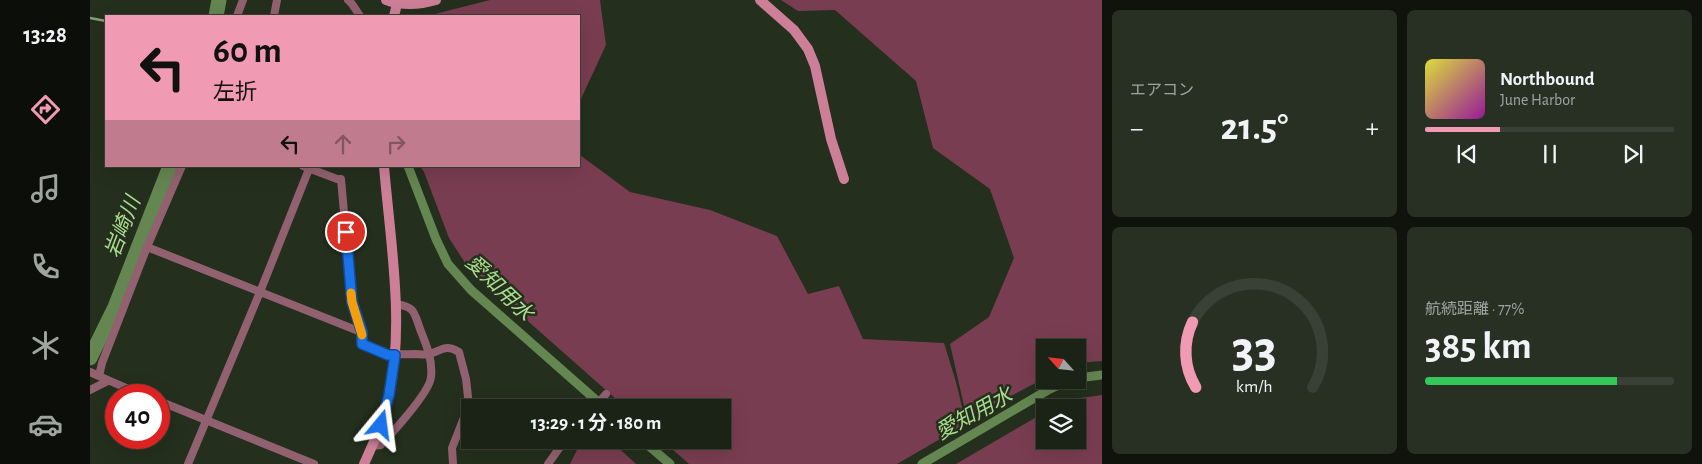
<!DOCTYPE html>
<html lang="ja">
<head>
<meta charset="utf-8">
<style>
  :root { --surface:#1b2316; --page:#282f23; --text:#f1f3f6; --muted:#a0a4a1; --line:#394035; --accent:#f19ab3 }
  body { margin:0; font-family:"Alegreya Sans","Noto Sans JP",sans-serif; background:var(--page); color:var(--text); height:100vh; display:flex; flex-direction:column; font-size:19px; white-space:nowrap }
  * { box-sizing:border-box; margin:0 }
  p { font-size:16px; color:var(--muted) }
  .icon { flex:none; width:28px; height:28px; fill:none; stroke:currentColor; stroke-width:2; stroke-linecap:round; stroke-linejoin:round }
  .map { position:relative; flex:1; overflow:hidden }
  .panel { display:flex; flex-direction:column; gap:10px; padding:10px; background:#0f130c; width:600px }
  .panel>* { flex:none }
  .top-card { position:absolute; left:15px; top:15px; width:475px; height:152px; border-radius:0px; box-shadow:0 5px 20px #0002,0 0 0 1px var(--line); background:#f19ab3; color:#111; overflow:hidden }
  .needle { width:32px; rotate:297deg }
  .buttons { position:absolute; left:946px; top:339px; display:grid; gap:10px }
  .buttons a { display:grid; place-items:center; width:50px; height:50px; border-radius:0px; background:var(--surface); box-shadow:0 5px 20px #0002,0 0 0 1px var(--line); font-size:25px }
  .speed { position:absolute; left:15px; top:384px; display:flex; gap:10px; font-size:25px; font-weight:700; text-align:center }
  .speed>* { display:grid; place-content:center; width:65px; height:65px; border-radius:50%; background:var(--surface); box-shadow:0 5px 20px #0002,0 0 0 1px var(--line); line-height:1 }
  .speed .limit { border:8px solid #d22; background:#fff; color:#111 }
  .pin { position:absolute; display:grid; place-items:center; width:42px; height:42px; color:#fff; margin:-21px; border:2px solid #fff; border-radius:50%; box-shadow:0 1px 5px #0007 }
  .me { position:absolute; width:55px; margin:-28px; rotate:16deg; stroke-linejoin:round; filter:drop-shadow(0 0 4px #0008) }
  .turn { display:flex; align-items:center; gap:18px; height:105px; padding:0 25px; font-size:22px }
  .turn .icon { width:65px; height:65px; stroke-width:2.5 }
  .turn b { display:block; font-size:35px; line-height:42px }
  .lanes { display:flex; align-items:center; height:48px; padding:0 25px; background:#0003; justify-content:center; gap:25px; direction:ltr }
  .lanes .off { opacity:.35 }
  .big { font-size:38px; font-weight:700; line-height:1.1 }
  .panel .widget { flex:1; display:flex; flex-direction:column; justify-content:center; gap:8px; min-width:0; padding:0 18px; border-radius:8px; background:var(--page) }
  .panel .dial { align-items:center; gap:0 }
  .dial svg { height:130px; overflow:visible; fill:none; stroke:var(--line); stroke-width:7; stroke-linecap:round; text-anchor:middle }
  .dial text { fill:var(--text); stroke:none }
  .song { display:flex; align-items:center; gap:15px }
  .cover { width:60px; height:60px; border-radius:8px; background:linear-gradient(135deg,hsl(60 70% 55%),hsl(300 70% 35%)) }
  .played { height:5px; border-radius:2px; background:linear-gradient(90deg,var(--accent) 30%,var(--line) 30%) }
  .keys { display:flex; justify-content:space-around; direction:ltr }
  .heat { display:flex; justify-content:space-between; align-items:center; font-size:28px; direction:ltr }
  .charge { height:8px; border-radius:4px; background:linear-gradient(90deg,#34c759 77%,var(--line) 0) }
  .panel .tiles { flex:1; display:grid; gap:10px; grid-template-columns:repeat(2,1fr) }
  .trip { position:absolute; left:371px; top:399px; width:270px; height:50px; border-radius:0px; background:var(--surface); box-shadow:0 5px 20px #0002,0 0 0 1px var(--line); font-weight:700; line-height:50px; text-align:center }
  main { display:flex; flex:1; min-height:0 }
  .dock { display:flex; flex-direction:column; width:90px; justify-content:space-around; align-items:center; background:#0b0e09; color:var(--muted) }
  .dock .icon { width:35px; height:35px }
  .dock .active { color:var(--accent) }
  .dock b { font-size:22px; color:var(--text) }
  .map>svg:first-child { display:block }
  .forest { fill:#793d51 }
  .lines { fill:none; stroke-linecap:round; stroke-linejoin:round }
  .stream { stroke:#859f76; stroke-width:2.5 }
  .canal { stroke:#648651; stroke-width:9 }
  .river { stroke:#648651; stroke-width:15 }
  .street { stroke:#92616f; stroke-width:8 }
  .secondary { stroke:#cc7f96; stroke-width:10 }
  .route-casing { stroke:#114b97; stroke-width:12 }
  .route { stroke:#1a73e8; stroke-width:9 }
  .slow { stroke:#f59e0b; stroke-width:9 }
  .labels { text-anchor:middle; dominant-baseline:central; stroke-width:5; stroke-linejoin:round; paint-order:stroke }
  .water-label { font-size:21px; font-style:italic; fill:#aadc8e; stroke:#242f1d }
</style>
</head>
<body>
<main>
<nav class="dock">
<b>13:28</b>
<svg class="icon active" aria-label="directions" viewBox="0 0 24 24"><path d="M12 3l9 9-9 9-9-9zM9 14v-3h6M13 9l2 2-2 2"/></svg>
<svg class="icon" aria-label="music" viewBox="0 0 24 24"><path d="M9 18V5l10-2v13"/><circle cx="6" cy="18" r="3"/><circle cx="16" cy="16" r="3"/></svg>
<svg class="icon" aria-label="phone" viewBox="0 0 24 24"><path d="M5 4h4l2 5-3 2q2 4 5 5l2-3 5 2v4C11 20 4 13 5 4z"/></svg>
<svg class="icon" aria-label="climate" viewBox="0 0 24 24"><path d="M12 3v18M4 7l16 10M4 17L20 7"/></svg>
<svg class="icon" aria-label="car" viewBox="0 0 24 24"><path d="M5 17H2v-5l4-1 3-4h7l3 4 3 1v5h-3M9 17h6M6 11h13"/><circle cx="7" cy="17" r="2"/><circle cx="17" cy="17" r="2"/></svg>
</nav>
<div class="map">
<svg width="1012" height="464" viewBox="0 0 1012 464">
  <rect width="100%" height="100%" fill="#242f1d"/>
  <path class="forest" d="M400 0H510L516 45 489 103V16H337Z
    M691 0H1012V361L988 363V348H955V378L877 419 860 344 899 317 924 258 900 189 843 148 826 81 745 10 708 11Z
    M489 149 490 155 540 192 620 210 687 236 718 294 749 286 773 339 854 343 866 382 876 424 807 464H599L572 440H632V408L535 407 379 269 359 238 334 172 330 166H489Z
    M1012 395V464H866L955 412V440H988V408L963 407 976 400Z
    M492 440H520L546 464H480Z"/>
  <g class="lines">
    <path class="stream" d="M0 18 16 21"/>
    <path class="canal" d="M318 166 346 239 358 264 381 290 515 408
      M988 378 1012 375
      M552 440 580 464
      M832 464 958 390 980 380"/>
    <path class="river" d="M126 16 129 0
      M0 358 25 307 80 166"/>
    <path class="street" d="M258 0 262 4 270 16
      M147 16 153 0
      M184 16 187 0
      M213 166 247 179H251L262 302 271 332 272 344C288 355 306 355 324 354 329 354 335 355 340 354 353 350 355 344 369 352L376 379 378 397 377 410 362 448 363 464
      M57 247 271 332
      M0 372C18 380 35 388 54 395
      M9 376 12 363 57 247 92 166
      M0 390 18 381
      M69 401 224 464
      M504 408 516 394
      M282 446 291 445C303 432 340 392 341 377 343 360 336 344 330 329 324 312 325 307 306 304
      M98 464 170 292 219 169
      M458 464 475 440"/>
    <path class="secondary" d="M296 0C313 6 329 5 346 0
      M670 0 704 30 718 49 725 66 741 139 754 179
      M304 16 308 0
      M274 464C284 442 294 420 299 396 315 324 300 239 294 166"/>
  </g>
  <g class="lines">
    <defs>
      <path id="route" d="M256 232 262 302 272 332V344L298 355H305L299 395 291 425"/>
    </defs>
    <use href="#route" class="route-casing"/>
    <use href="#route" class="route"/>
    <path class="slow" d="M261 293 262 302 272 335"/>
  </g>
  <g class="labels">
    <g class="water-label">
      <text transform="translate(33 227) rotate(-69)">岩崎川</text>
      <text transform="translate(409 288) rotate(44)">愛知用水</text>
      <text transform="translate(884 414) rotate(-29)">愛知用水</text>
    </g>
  </g>
</svg>
<div class="buttons">
<a><svg class="needle" viewBox="-14 -14 28 28"><path d="M0-13l5 13h-10z" fill="#e53935"/><path d="M0 13l5-13h-10z" fill="#a0a4a1"/></svg></a>
<a><svg class="icon" aria-label="layers" viewBox="0 0 24 24"><path d="M12 4l9 5-9 5-9-5zM3 14l9 5 9-5"/></svg></a>
</div>
<div class="speed"><div class="limit">40</div></div>
<div class="pin" style="left:256px;top:232px;background:#d93025"><svg class="icon" aria-label="arrive" viewBox="0 0 24 24"><path d="M6 21V4h12l-3 4 3 4H6"/></svg></div>
<svg class="me" style="left:291px;top:425px" viewBox="-20 -20 40 40"><path d="M0-17L14 15 0 8-14 15z" fill="#1a73e8" stroke="#fff" stroke-width="4"/></svg>
<div class="trip">13:29 · 1 分 · 180 m</div>
<div class="top-card">
<div class="turn"><svg class="icon" aria-label="left" viewBox="0 0 24 24"><path d="M17 20v-9H6M10 6l-5 5 5 5"/></svg><div><b>60 m</b>左折</div></div>
<div class="lanes"><svg class="icon" aria-label="left" viewBox="0 0 24 24"><path d="M17 20v-9H6M10 6l-5 5 5 5"/></svg><svg class="icon off" aria-label="ahead" viewBox="0 0 24 24"><path d="M12 20V5M6 11l6-6 6 6"/></svg><svg class="icon off" aria-label="right" viewBox="0 0 24 24"><path d="M7 20v-9h11M14 6l5 5-5 5"/></svg></div>
</div>
</div>
<section class="panel">
<div class="tiles">
<div class="widget"><p>エアコン</p>
<div class="heat"><a>−</a><b class="big">21.5°</b><a>+</a></div>
</div>
<div class="widget">
<div class="song"><i class="cover"></i><div><b>Northbound</b><p>June Harbor</p></div></div>
<div class="played"></div>
<div class="keys"><svg class="icon" aria-label="previous" viewBox="0 0 24 24"><path d="M18 5L8 12l10 7zM5 5v14"/></svg><svg class="icon" aria-label="pause" viewBox="0 0 24 24"><path d="M8 5v14M16 5v14"/></svg><svg class="icon" aria-label="next" viewBox="0 0 24 24"><path d="M6 5l10 7-10 7zM19 5v14"/></svg></div>
</div>
<div class="widget dial"><svg viewBox="0 0 100 80">
<path d="M14 69A42 42 0 1 1 86 69"/>
<path d="M14 69A42 42 0 0 1 12 29" stroke="#f19ab3"/>
<text x="50" y="56" font-size="32" font-weight="700">33</text>
<text x="50" y="72" font-size="11">km/h</text>
</svg></div>
<div class="widget"><p>航続距離 · 77%</p><b class="big">385 km</b><div class="charge"></div></div>
</div>
</section>
</main>
</body>
</html>
